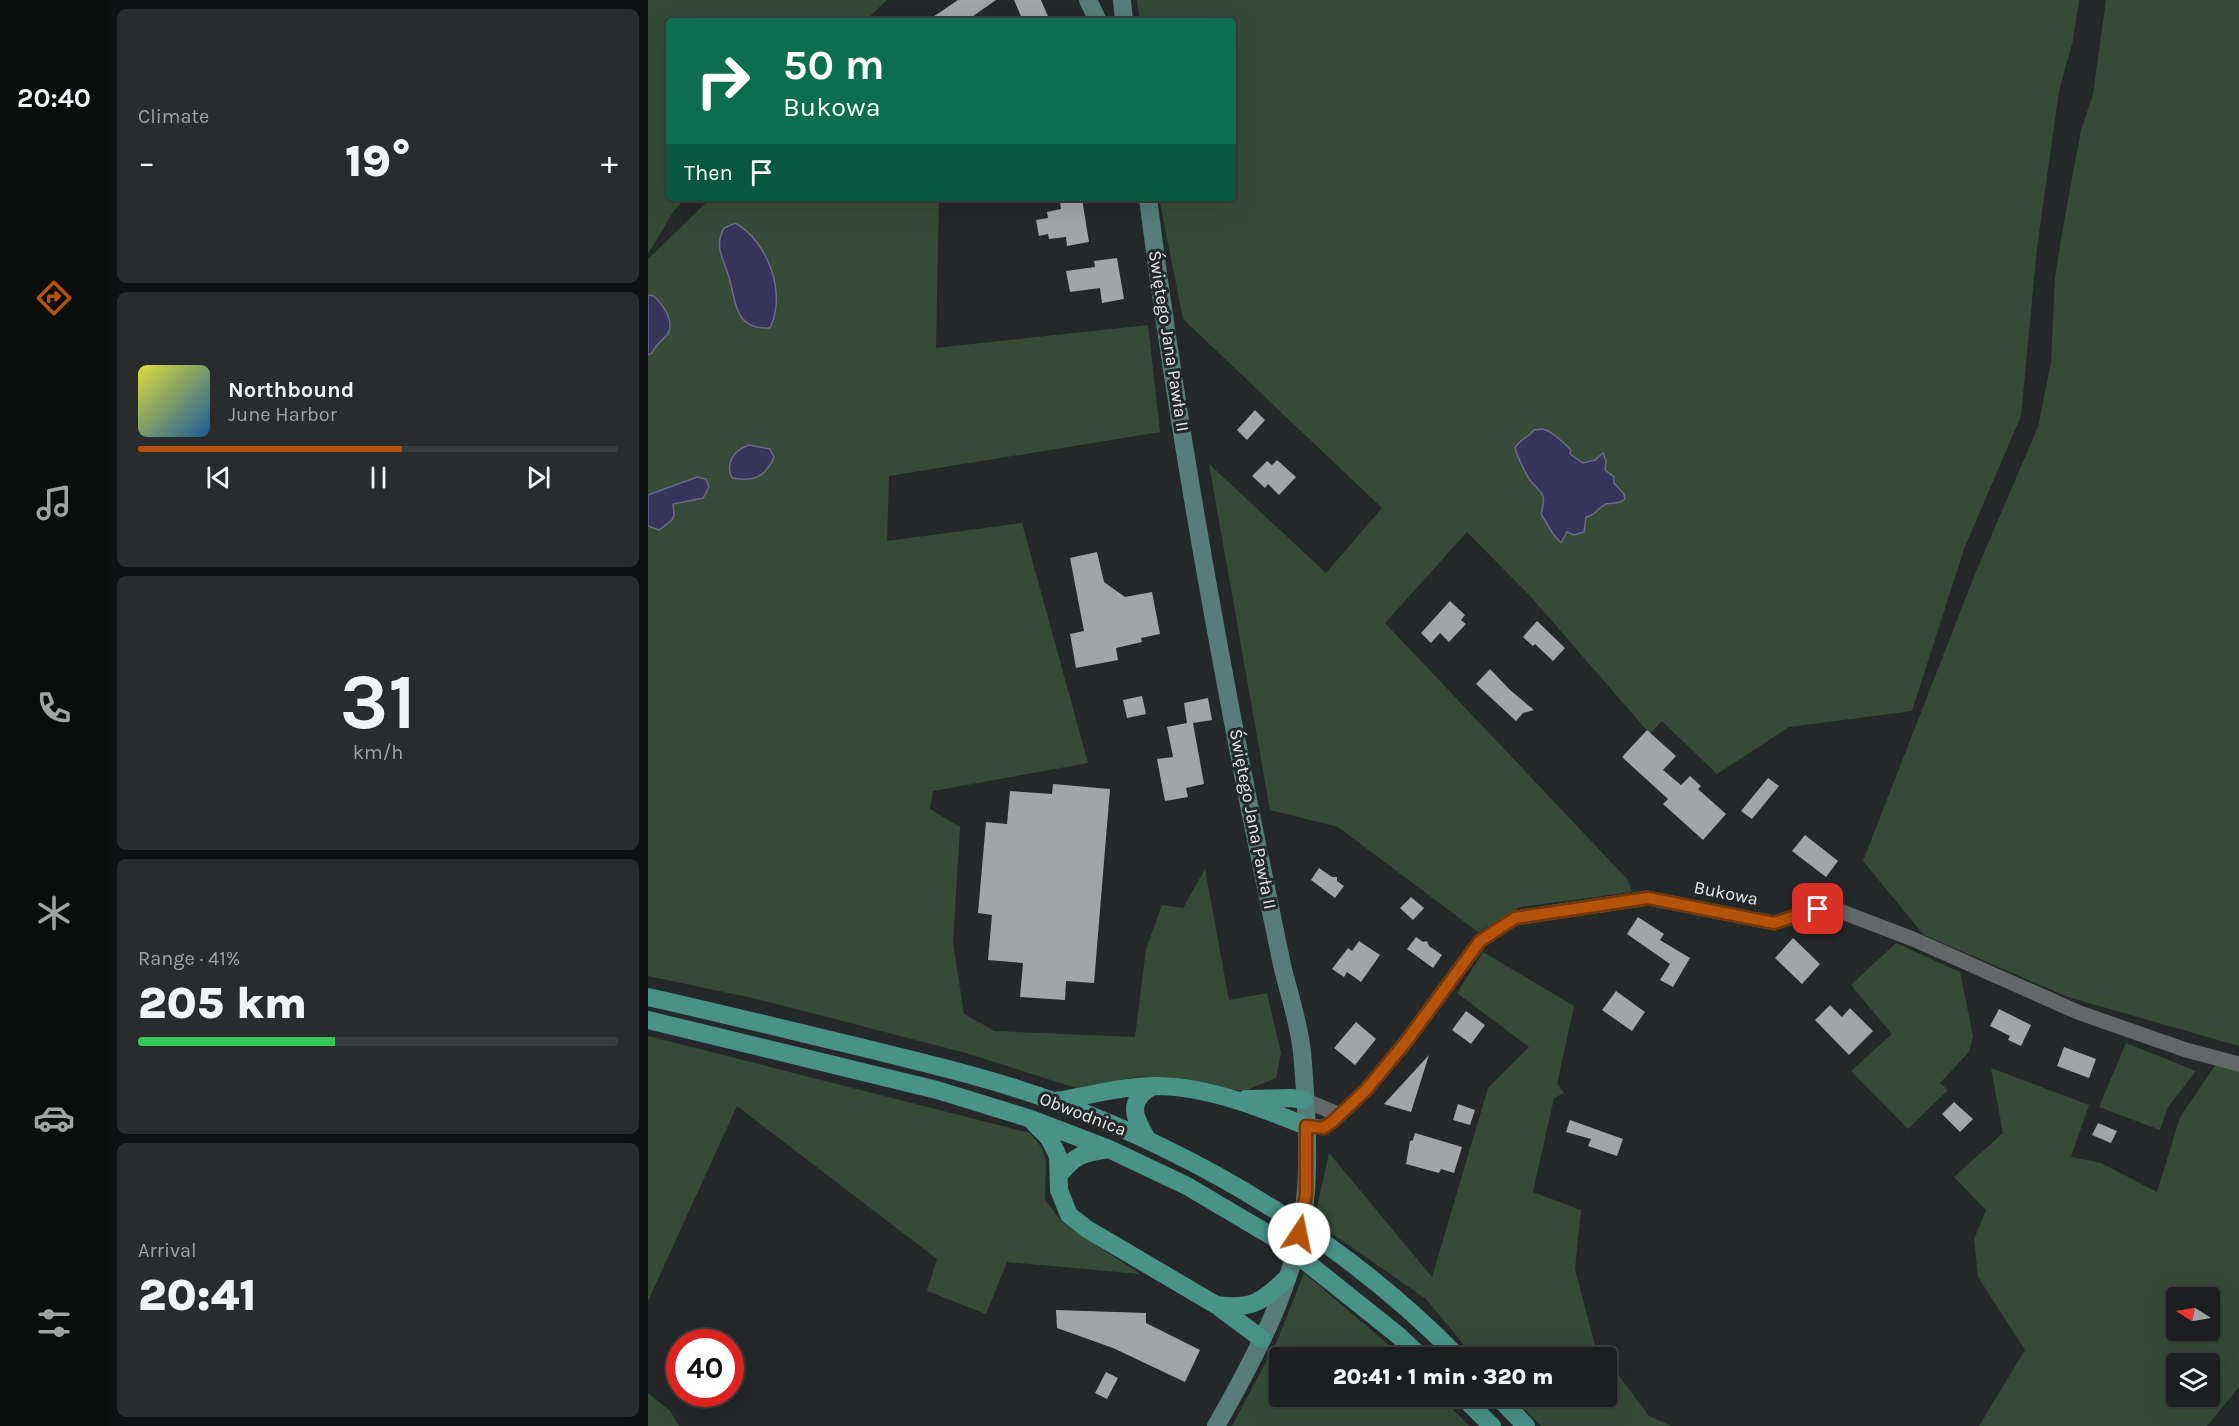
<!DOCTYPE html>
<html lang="en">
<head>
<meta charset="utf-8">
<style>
  :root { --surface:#1c1e1f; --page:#292b2c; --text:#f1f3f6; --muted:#a0a2a4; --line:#3a3c3d; --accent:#b45309 }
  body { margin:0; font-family:Karla,sans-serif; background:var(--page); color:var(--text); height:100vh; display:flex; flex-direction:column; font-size:22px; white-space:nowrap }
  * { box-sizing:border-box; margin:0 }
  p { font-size:20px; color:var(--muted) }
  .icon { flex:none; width:33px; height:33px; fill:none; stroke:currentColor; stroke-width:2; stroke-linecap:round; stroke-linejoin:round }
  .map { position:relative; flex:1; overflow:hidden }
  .drawer { display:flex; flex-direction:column; gap:9px; padding:9px; background:#0f1011; width:540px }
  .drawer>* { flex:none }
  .banner { position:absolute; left:18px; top:18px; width:570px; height:183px; border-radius:6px; box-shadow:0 6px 24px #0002,0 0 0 2px var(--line); background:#0b6e4f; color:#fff; overflow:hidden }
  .needle { width:39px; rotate:281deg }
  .tools { position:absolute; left:1518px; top:1287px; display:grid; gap:12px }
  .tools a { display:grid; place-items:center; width:54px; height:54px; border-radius:6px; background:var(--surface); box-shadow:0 6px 24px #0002,0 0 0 2px var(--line); font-size:30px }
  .speed { position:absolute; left:18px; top:1329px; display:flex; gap:12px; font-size:30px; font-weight:700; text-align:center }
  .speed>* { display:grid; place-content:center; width:78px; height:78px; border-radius:50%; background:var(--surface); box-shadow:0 6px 24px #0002,0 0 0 2px var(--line); line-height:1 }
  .speed .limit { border:9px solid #d22; background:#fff; color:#111 }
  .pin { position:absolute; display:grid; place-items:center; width:51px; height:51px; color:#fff; margin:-26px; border-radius:12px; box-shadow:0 3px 9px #0006 }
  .me { position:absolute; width:66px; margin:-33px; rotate:11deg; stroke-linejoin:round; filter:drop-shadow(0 0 4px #0008) }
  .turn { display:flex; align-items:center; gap:21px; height:126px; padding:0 18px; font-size:27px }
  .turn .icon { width:78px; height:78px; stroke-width:2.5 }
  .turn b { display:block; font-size:42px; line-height:51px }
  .then { display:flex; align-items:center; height:57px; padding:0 18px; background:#0003; gap:12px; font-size:22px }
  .big { font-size:45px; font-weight:800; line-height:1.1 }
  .drawer .tile { flex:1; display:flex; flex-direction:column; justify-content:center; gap:9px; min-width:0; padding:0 21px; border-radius:9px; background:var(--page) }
  .drawer .dial { align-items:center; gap:0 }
  .dial b { font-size:78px; line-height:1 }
  .song { display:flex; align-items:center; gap:18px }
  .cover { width:72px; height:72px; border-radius:9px; background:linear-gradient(135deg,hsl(60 70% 55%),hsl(210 70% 35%)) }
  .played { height:6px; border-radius:3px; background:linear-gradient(90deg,var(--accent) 55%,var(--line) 55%) }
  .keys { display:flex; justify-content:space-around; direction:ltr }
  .heat { display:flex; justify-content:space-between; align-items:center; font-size:33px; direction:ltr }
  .charge { height:9px; border-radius:4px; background:linear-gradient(90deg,#34c759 41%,var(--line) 0) }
  .trip { position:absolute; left:621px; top:1347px; width:348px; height:60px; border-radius:6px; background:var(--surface); box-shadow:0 6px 24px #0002,0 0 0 2px var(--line); font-weight:800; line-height:60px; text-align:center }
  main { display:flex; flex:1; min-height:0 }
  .menu { display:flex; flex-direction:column; width:108px; justify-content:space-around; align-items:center; background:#0b0c0c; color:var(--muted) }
  .menu .icon { width:42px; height:42px }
  .menu .active { color:var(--accent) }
  .menu b { font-size:27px; color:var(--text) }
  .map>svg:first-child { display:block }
  .green { fill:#354b37; fill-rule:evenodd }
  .water { fill:#37345c; stroke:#6c6a86; stroke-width:1.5 }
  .building { fill:#a2a4a7 }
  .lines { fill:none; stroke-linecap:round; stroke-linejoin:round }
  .street { stroke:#636768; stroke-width:15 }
  .secondary { stroke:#567d78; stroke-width:18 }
  .primary { stroke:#489288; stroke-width:18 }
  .route-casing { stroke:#753606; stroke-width:15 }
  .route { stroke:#b45309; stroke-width:10 }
  .labels { text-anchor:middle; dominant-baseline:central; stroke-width:6; stroke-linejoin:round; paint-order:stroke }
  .street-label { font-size:18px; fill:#e6e9e9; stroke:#252829 }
</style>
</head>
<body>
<main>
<nav class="menu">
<b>20:40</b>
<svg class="icon active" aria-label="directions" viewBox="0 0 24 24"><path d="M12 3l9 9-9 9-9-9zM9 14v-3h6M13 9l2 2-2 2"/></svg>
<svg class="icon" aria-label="music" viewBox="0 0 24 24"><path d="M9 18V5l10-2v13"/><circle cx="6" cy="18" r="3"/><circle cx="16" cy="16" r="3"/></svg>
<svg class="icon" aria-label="phone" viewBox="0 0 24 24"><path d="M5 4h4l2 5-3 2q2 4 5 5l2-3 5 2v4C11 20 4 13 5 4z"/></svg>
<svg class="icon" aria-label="climate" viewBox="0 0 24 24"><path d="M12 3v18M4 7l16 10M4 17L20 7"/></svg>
<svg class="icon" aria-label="car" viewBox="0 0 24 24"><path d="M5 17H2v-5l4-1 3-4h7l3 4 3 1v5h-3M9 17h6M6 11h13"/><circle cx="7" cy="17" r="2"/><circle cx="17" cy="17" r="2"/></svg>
<svg class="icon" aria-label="filters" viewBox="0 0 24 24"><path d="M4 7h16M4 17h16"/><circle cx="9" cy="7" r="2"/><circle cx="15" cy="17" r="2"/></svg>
</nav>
<section class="drawer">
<div class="tile"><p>Climate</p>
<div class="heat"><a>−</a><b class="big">19°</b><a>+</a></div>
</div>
<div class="tile">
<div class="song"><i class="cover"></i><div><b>Northbound</b><p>June Harbor</p></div></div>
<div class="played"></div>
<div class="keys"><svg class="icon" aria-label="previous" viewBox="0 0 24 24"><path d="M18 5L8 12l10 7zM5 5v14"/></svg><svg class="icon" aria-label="pause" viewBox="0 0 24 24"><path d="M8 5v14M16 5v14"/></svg><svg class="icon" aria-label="next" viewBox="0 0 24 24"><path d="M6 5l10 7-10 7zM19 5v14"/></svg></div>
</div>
<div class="tile dial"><b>31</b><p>km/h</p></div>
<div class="tile"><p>Range · 41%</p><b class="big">205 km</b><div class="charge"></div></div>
<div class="tile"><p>Arrival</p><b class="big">20:41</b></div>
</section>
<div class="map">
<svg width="1591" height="1426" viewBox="0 0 1591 1426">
  <rect width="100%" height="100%" fill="#252829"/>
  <path class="green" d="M0 0H239L217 21H21V198H37L25 212 0 254Z
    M489 0H1431L1425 40 1411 91 1389 248 1373 416 1316 549 1264 711 1141 727 1069 774 1014 721 1002 734 884 598 819 532 737 623 980 880 984 892 872 907 830 932 690 827 622 810 561 464 678 573 734 508 535 319 511 198H585V21H492Z
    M1458 0H1591V1046L1420 997 1276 935 1215 861 1329 569 1390 427 1403 362 1407 277 1414 233 1433 130 1445 94Z
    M63 198H291L288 348 500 325 512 432 241 476 239 541 374 523 440 763 285 791 282 809 312 827 305 943 316 1014 347 1031 487 1037 498 949 514 905 535 908 557 869 581 1000 619 993 633 1053 628 1078 596 1091 493 1076 428 1088 318 1053 109 999 0 976V259Z
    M1248 943 1312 972 1325 1036 1321 1052 1292 1083 1300 1090 1260 1129 1203 1071 1244 1034 1203 985Z
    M835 952 926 1006 909 1084 916 1093 906 1098 885 1192 933 1210 927 1269 947 1345 957 1357H826L778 1299 666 1221 681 1153 784 1277 840 1088 881 1047 809 993Z
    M0 1036 382 1133 394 1148 398 1162 397 1200 414 1222 492 1274 359 1262 338 1314 279 1291 289 1259 89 1106 0 1301Z
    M1478 1043 1548 1071 1520 1107 1512 1130 1451 1107Z
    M1568 1064 1591 1071V1387L1559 1426H1331L1377 1350 1330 1277 1326 1239 1338 1210 1306 1177 1355 1133 1343 1068 1441 1105 1423 1157 1453 1163 1509 1192 1532 1117ZM1528 1298H1562V1330H1528ZM1528 1364H1562V1396H1528Z
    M656 1273 755 1357 632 1358V1396L793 1397 821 1426H584L630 1339Z
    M959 1360 1001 1416 1024 1426H893L864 1397 958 1396Z
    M0 1393 22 1411 31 1426H0Z"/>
  <path class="water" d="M87 223C120 241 139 294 122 328 88 330 88 305 82 281 77 261 65 248 76 228Z
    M0 295 6 296C15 305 28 322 19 335 13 342 8 344 4 353L0 355Z
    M894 429C905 431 915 443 923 450L922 454 935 463 947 460 955 453 958 461 957 470 966 477V483L976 494 977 499C970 505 966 502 958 504 950 507 948 516 938 517L936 532 926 535 919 532 913 543 905 534 893 514C899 492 894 495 882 480 878 475 868 453 867 448 872 439 880 438 886 430Z
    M101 445 122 449 126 457C117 478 105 482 84 478 77 463 86 450 101 445Z
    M49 477 58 479 61 487 55 498 25 504 26 515 24 520 11 530 0 526V495Z"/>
  <path class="building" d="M310 0H348L318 21H279Z
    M366 0H393L402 21H375Z
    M434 199 441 242 419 246 418 237 401 239 400 234 391 236 388 220 400 218 399 212 413 209 412 202Z
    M469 258 476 299 454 303 452 288 422 292 418 271 447 267 446 261Z
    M607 410 617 420 599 440 589 430Z
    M629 460 648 477 631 495 620 484 617 488 604 476 619 461 624 465Z
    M449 552 456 582 477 597 504 592 512 634 493 638 494 642 468 648 470 660 428 668 422 634 436 631 422 558Z
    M802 601 817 615 813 620 818 624 801 642 792 633 783 643 773 633Z
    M889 621 917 648 905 661 887 644 885 646 875 637Z
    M842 669 862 690 886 710 875 713 868 721 828 684Z
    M494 696 498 714 479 718 475 700Z
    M560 698 564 720 545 723 556 784 538 788 540 797 517 801 509 759 525 757 519 727 539 723 536 703Z
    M999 730 1028 756 1015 770 1033 785 1042 776 1053 786 1050 789 1078 814 1055 840 1015 804 1020 799 974 757Z
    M1120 778 1131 786 1104 819 1093 811Z
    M405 784 462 789 446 983 418 981 417 1000 372 997 375 963 340 960 344 915 330 913 338 822 359 824 362 791 404 794Z
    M1157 835 1190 861 1178 877 1144 851Z
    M671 868 684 877H689V881L696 886 687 898 663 880Z
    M763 897 776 908 765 920 752 908Z
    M990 917 1016 934 1012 940 1042 958 1025 987 1012 980 1022 964 979 934Z
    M768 937 775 942 779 941 781 946 794 955 785 968 759 949Z
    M1145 938 1172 964 1154 984 1127 958Z
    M711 941 732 955 713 982 699 972 696 977 684 969 700 948 704 951Z
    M968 991 997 1012 984 1031 954 1010Z
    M1182 1005 1194 1017 1202 1008 1225 1031 1201 1055 1167 1020Z
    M1351 1009 1383 1025 1373 1046 1360 1040 1362 1036 1342 1026Z
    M818 1011 837 1025 823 1044 804 1030Z
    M708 1022 728 1039 707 1065 686 1048Z
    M1416 1047 1448 1059 1441 1078 1409 1066Z
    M781 1055 763 1112 736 1104Z
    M1306 1102 1325 1119 1312 1132 1294 1114Z
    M810 1104 827 1110 822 1125 805 1120Z
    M922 1120 975 1139 969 1156 940 1146 943 1139 918 1132Z
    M1450 1123 1469 1131 1463 1143 1444 1135Z
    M767 1133 814 1147 806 1173 793 1169 791 1173 758 1164 762 1141 765 1140Z
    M408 1310 498 1313V1323L552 1350 537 1382 465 1348 409 1328Z
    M458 1372 470 1378 459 1399 447 1393Z"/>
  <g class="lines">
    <path class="street" d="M656 1100 690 1114
      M658 1126 675 1127 684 1122 718 1090 757 1043 832 941 867 918 1000 898 1126 923 1170 909 1189 910 1265 939 1432 1013 1538 1050 1591 1064"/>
    <path class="secondary" d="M440 0 450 21
      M474 0 476 21
      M500 198C526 403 562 607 602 810 613 862 623 914 634 965 641 994 651 1023 654 1052 658 1097 661 1146 658 1191 652 1275 609 1354 568 1426"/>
    <path class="primary" d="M0 997C72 1013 144 1031 216 1048 281 1064 346 1079 408 1102 557 1157 700 1244 811 1358
      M0 1020 289 1090 380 1118 461 1149 539 1186 632 1241 751 1336 774 1358
      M598 1099 643 1098 656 1100
      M407 1101C440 1096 473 1086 507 1086 558 1086 611 1107 658 1126
      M386 1123 401 1138 410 1156 411 1190 421 1215 439 1229 568 1305 614 1339
      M499 1139C486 1117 478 1101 505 1086
      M411 1175C427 1155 435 1153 460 1149
      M568 1305C605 1310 613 1302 639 1278
      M814 1396 844 1426
      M849 1396 878 1426"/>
  </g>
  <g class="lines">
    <defs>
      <path id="route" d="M651 1234 658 1194V1126L675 1128 684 1122 718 1090 757 1043 832 941 867 918 1000 898 1126 923 1170 909"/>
    </defs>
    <use href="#route" class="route-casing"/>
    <use href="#route" class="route"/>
  </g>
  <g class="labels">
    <g class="street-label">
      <text transform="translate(521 341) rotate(81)">Świętego Jana Pawła II</text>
      <text transform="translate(605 819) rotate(79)">Świętego Jana Pawła II</text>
      <text transform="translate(1078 893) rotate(11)">Bukowa</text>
      <text transform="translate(435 1114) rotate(21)">Obwodnica</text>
    </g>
  </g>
</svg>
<div class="tools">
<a><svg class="needle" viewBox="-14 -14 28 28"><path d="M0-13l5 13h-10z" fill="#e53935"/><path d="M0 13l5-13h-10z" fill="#a0a2a4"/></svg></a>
<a><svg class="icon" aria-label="layers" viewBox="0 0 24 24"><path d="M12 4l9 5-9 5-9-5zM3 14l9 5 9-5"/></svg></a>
</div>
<div class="speed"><div class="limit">40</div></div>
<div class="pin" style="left:1170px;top:909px;background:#d93025"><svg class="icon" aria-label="arrive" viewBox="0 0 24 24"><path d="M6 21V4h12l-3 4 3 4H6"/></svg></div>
<svg class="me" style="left:651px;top:1234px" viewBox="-20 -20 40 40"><circle r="19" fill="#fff"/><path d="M0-13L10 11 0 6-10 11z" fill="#b45309"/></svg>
<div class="trip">20:41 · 1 min · 320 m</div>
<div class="banner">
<div class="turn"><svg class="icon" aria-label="right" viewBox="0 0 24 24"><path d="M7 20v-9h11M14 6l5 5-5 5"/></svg><div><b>50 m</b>Bukowa</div></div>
<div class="then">Then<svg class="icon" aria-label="arrive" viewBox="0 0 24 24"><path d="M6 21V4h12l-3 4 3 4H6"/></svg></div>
</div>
</div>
</main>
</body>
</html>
